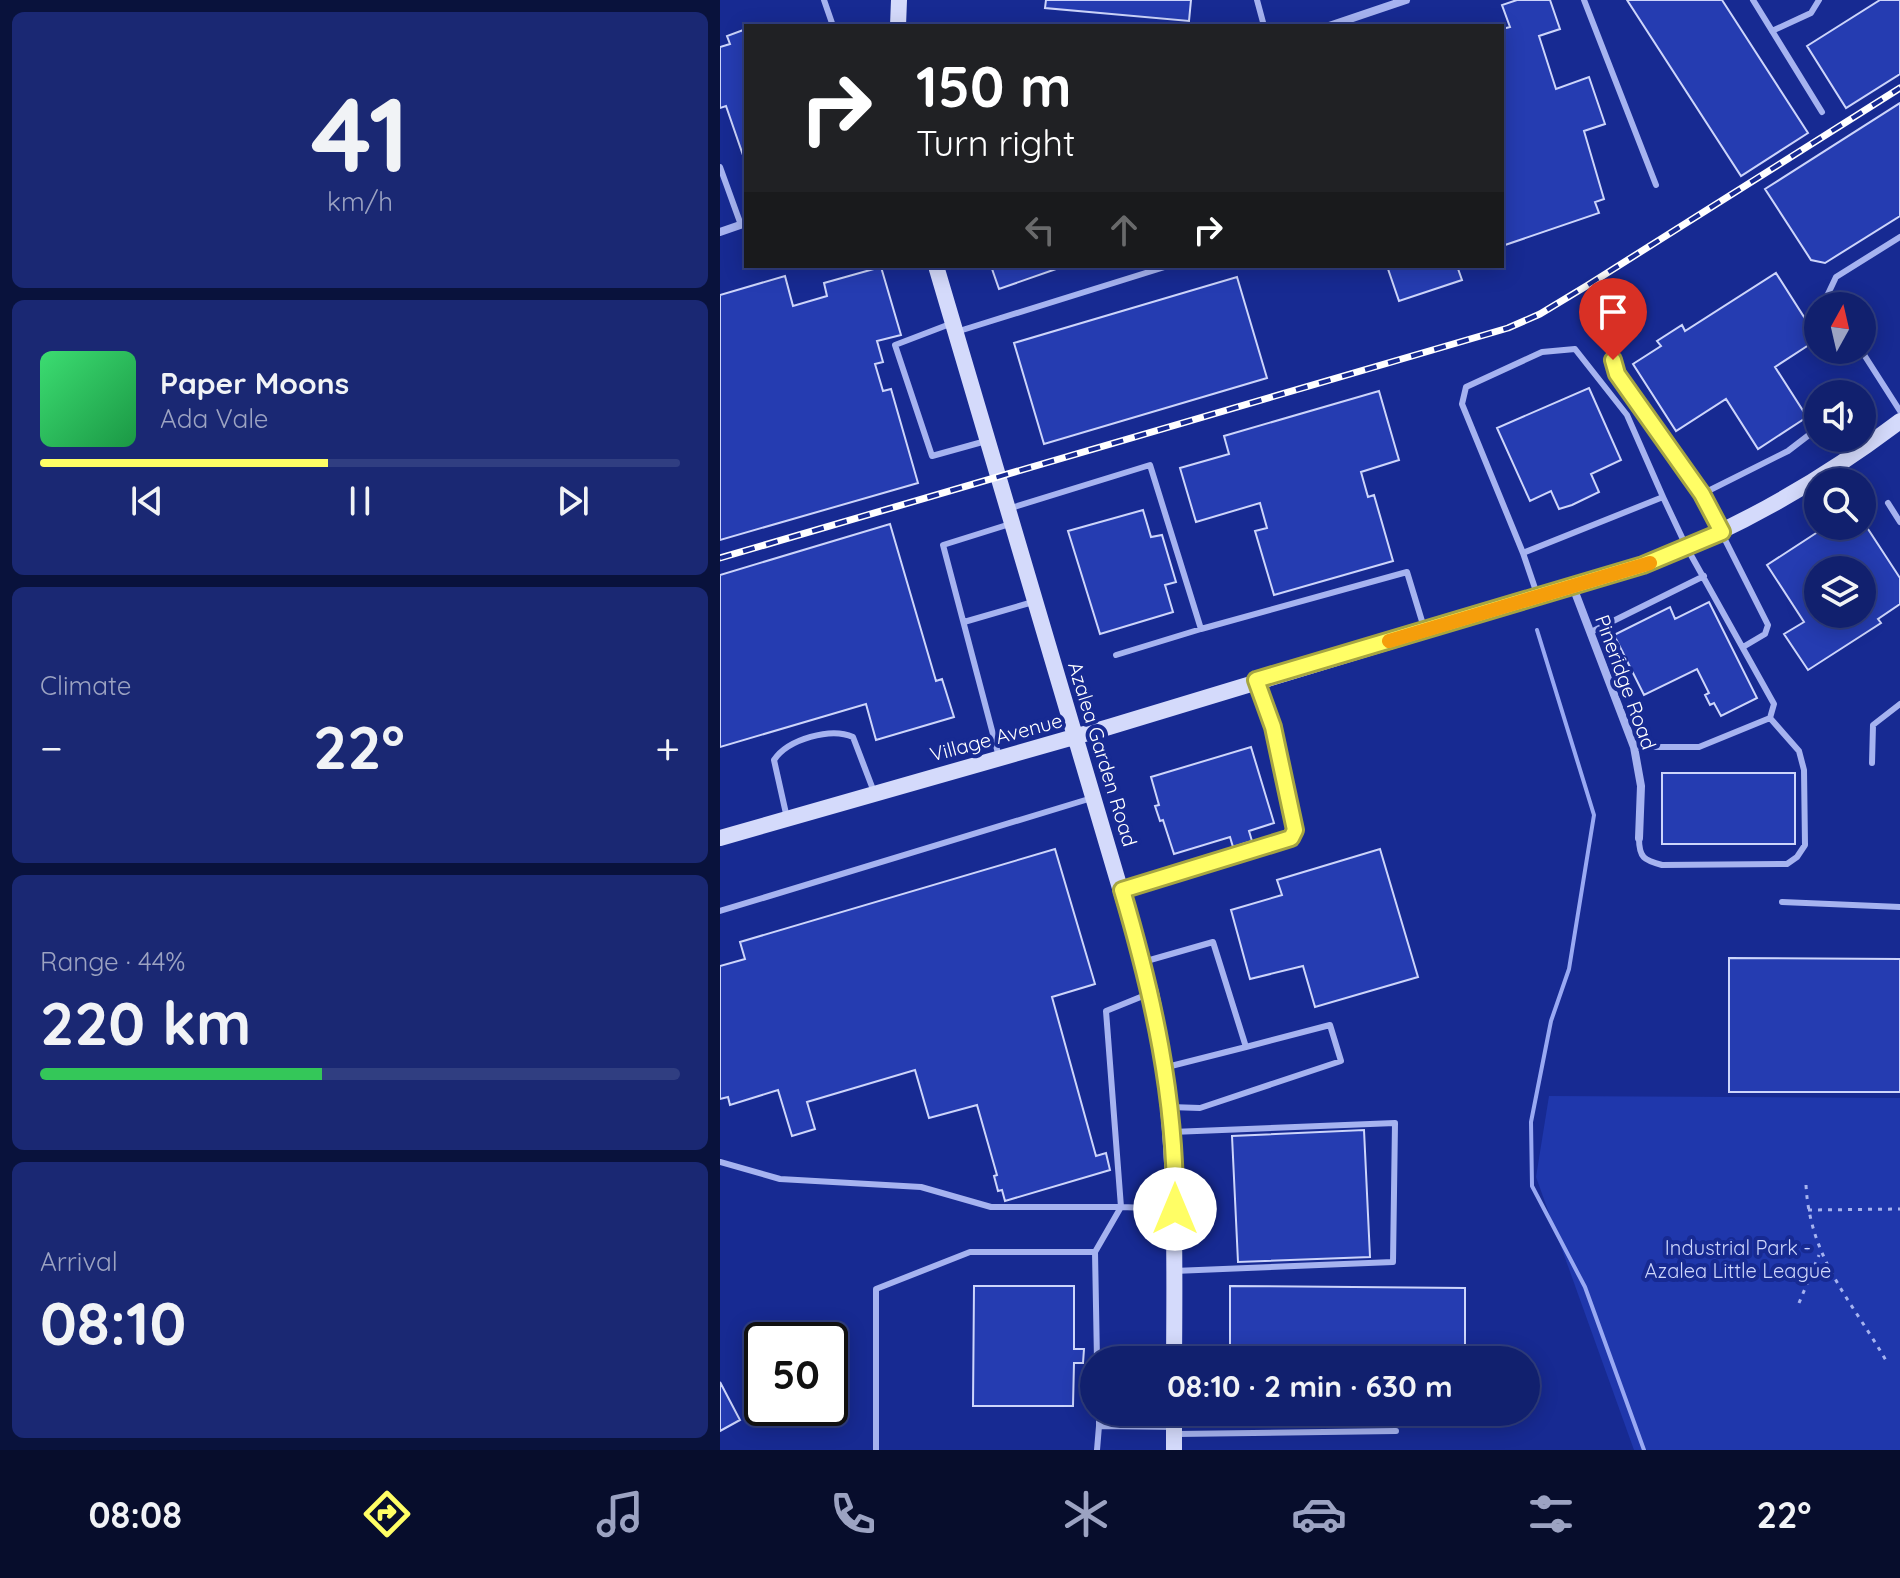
<!DOCTYPE html>
<html lang="en">
<head>
<meta charset="utf-8">
<style>
  :root { --surface:#11206e; --page:#1a2873; --text:#f1f3f6; --muted:#9ca3c2; --line:#303e81; --accent:#fffe65 }
  body { margin:0; font-family:Quicksand,sans-serif; background:var(--page); color:var(--text); height:100vh; display:flex; flex-direction:column; font-size:30px; white-space:nowrap }
  * { box-sizing:border-box; margin:0 }
  p { font-size:26px; color:var(--muted) }
  .icon { flex:none; width:44px; height:44px; fill:none; stroke:currentColor; stroke-width:2; stroke-linecap:round; stroke-linejoin:round }
  .map { position:relative; flex:1; overflow:hidden }
  .details { display:flex; flex-direction:column; gap:12px; padding:12px; background:#09123c; width:720px }
  .details>* { flex:none }
  .top-card { position:absolute; left:24px; top:24px; width:760px; height:244px; border-radius:0px; box-shadow:0 4px 20px #0003,0 0 0 2px var(--line); background:#202124; color:#fff; overflow:hidden }
  .needle { width:52px; rotate:8deg }
  .buttons { position:absolute; left:1084px; top:292px; display:grid; gap:16px }
  .buttons a { display:grid; place-items:center; width:72px; height:72px; border-radius:50%; background:var(--surface); box-shadow:0 4px 20px #0003,0 0 0 2px var(--line); font-size:40px }
  .speed { position:absolute; left:24px; top:1322px; display:flex; gap:16px; font-size:40px; font-weight:700; text-align:center }
  .speed>* { display:grid; place-content:center; width:104px; height:104px; border-radius:50%; background:var(--surface); box-shadow:0 4px 20px #0003,0 0 0 2px var(--line); line-height:1 }
  .speed .limit { border:4px solid #111; border-radius:12px; background:#fff; color:#111 }
  .pin { position:absolute; display:grid; place-items:center; width:68px; height:68px; color:#fff; margin:-82px -34px; border-radius:50% 50% 50% 0; rotate:-45deg; box-shadow:0 0 8px #0007 }
  .pin .icon { rotate:45deg }
  .me { position:absolute; width:88px; margin:-44px; rotate:0deg; stroke-linejoin:round; filter:drop-shadow(0 0 6px #0008) }
  .turn { display:flex; align-items:center; gap:28px; height:168px; padding:0 40px; font-size:36px }
  .turn .icon { width:104px; height:104px; stroke-width:2.5 }
  .turn b { display:block; font-size:56px; line-height:68px }
  .lanes { display:flex; align-items:center; height:76px; padding:0 40px; background:#0003; justify-content:center; gap:40px; direction:ltr }
  .lanes .off { opacity:.35 }
  .big { font-size:60px; font-weight:800; line-height:1.1 }
  .details .card { flex:1; display:flex; flex-direction:column; justify-content:center; gap:12px; min-width:0; padding:0 28px; border-radius:12px; background:var(--page) }
  .details .dial { align-items:center; gap:0 }
  .dial b { font-size:104px; line-height:1 }
  .song { display:flex; align-items:center; gap:24px }
  .cover { width:96px; height:96px; border-radius:12px; background:linear-gradient(135deg,hsl(140 70% 55%),hsl(140 70% 35%)) }
  .played { height:8px; border-radius:4px; background:linear-gradient(90deg,var(--accent) 45%,var(--line) 45%) }
  .keys { display:flex; justify-content:space-around; direction:ltr }
  .heat { display:flex; justify-content:space-between; align-items:center; font-size:44px; direction:ltr }
  .charge { height:12px; border-radius:6px; background:linear-gradient(90deg,#34c759 44%,var(--line) 0) }
  .trip { position:absolute; left:360px; top:1346px; width:460px; height:80px; border-radius:40px; background:var(--surface); box-shadow:0 4px 20px #0003,0 0 0 2px var(--line); font-weight:800; line-height:80px; text-align:center }
  .menu { display:flex; height:128px; justify-content:space-around; align-items:center; background:#070d2c; color:var(--muted) }
  .menu .icon { width:56px; height:56px }
  .menu .current { color:var(--accent) }
  .menu b { font-size:36px; color:var(--text) }
  main { display:flex; flex:1; min-height:0 }
  .map>svg:first-child { display:block }
  .green { fill:#1f37ac }
  .lines { fill:none; stroke-linecap:round; stroke-linejoin:round }
  .stream { stroke:#99a9f3; stroke-width:4 }
  .building { fill:#253cb1; stroke:#cdd5fb; stroke-width:2; fill-rule:evenodd }
  .path { stroke:#a6b3f0; stroke-width:3; stroke-dasharray:4 6; stroke-linecap:butt }
  .lane { stroke:#a6b3f0; stroke-width:6 }
  .street { stroke:#a6b3f0; stroke-width:8 }
  .secondary { stroke:#d4dafb; stroke-width:16 }
  .rail-casing { stroke:#fff; stroke-width:7 }
  .rail { stroke:#172a92; stroke-width:4; stroke-dasharray:12; stroke-linecap:butt }
  .route-casing { stroke:#a6a542; stroke-width:20 }
  .route { stroke:#fffe65; stroke-width:14 }
  .slow { stroke:#f59e0b; stroke-width:14 }
  .labels { text-anchor:middle; dominant-baseline:central; stroke-width:8; stroke-linejoin:round; paint-order:stroke }
  .street-label { font-size:20px; fill:#fff; stroke:#172a92 }
  .park-label { font-size:20px; fill:#cdd5fb; stroke:#172a92 }
</style>
</head>
<body>
<main>
<section class="details">
<div class="card dial"><b>41</b><p>km/h</p></div>
<div class="card">
<div class="song"><i class="cover"></i><div><b>Paper Moons</b><p>Ada Vale</p></div></div>
<div class="played"></div>
<div class="keys"><svg class="icon" aria-label="previous" viewBox="0 0 24 24"><path d="M18 5L8 12l10 7zM5 5v14"/></svg><svg class="icon" aria-label="pause" viewBox="0 0 24 24"><path d="M8 5v14M16 5v14"/></svg><svg class="icon" aria-label="next" viewBox="0 0 24 24"><path d="M6 5l10 7-10 7zM19 5v14"/></svg></div>
</div>
<div class="card"><p>Climate</p>
<div class="heat"><a>−</a><b class="big">22°</b><a>+</a></div>
</div>
<div class="card"><p>Range · 44%</p><b class="big">220 km</b><div class="charge"></div></div>
<div class="card"><p>Arrival</p><b class="big">08:10</b></div>
</section>
<div class="map">
<svg width="1180" height="1450" viewBox="0 0 1180 1450">
  <rect width="100%" height="100%" fill="#172a92"/>
  <path class="green" d="M829 1096 1180 1098V1450H914L816 1177Z"/>
  <g class="lines">
    <path class="stream" d="M817 630 874 815 849 969 831 1021 811 1122 812 1186 865 1287 924 1450"/>
  </g>
  <path class="building" d="M326 0H471L469 21 325 8Z
    M797 0H830L840 29 819 36 836 89 869 77 885 124 864 131 884 199 875 202 879 213 782 246V29L790 27 782 5Z
    M907 0H1002L1088 133 1021 176Z
    M1160 0H1180V74L1126 108 1087 46Z
    M26 29V157L24 158 6 106 0 108V47L10 44 7 36Z
    M1180 103V216L1105 263 1091 260 1045 189Z
    M271 266H339V268L279 289Z
    M667 266H737L742 280 679 301Z
    M161 267 181 335 157 341 163 362 155 364 163 391 171 389 198 483 0 540V295L65 276 73 306 107 296 104 283Z
    M1056 273 1098 339 1055 367 1087 417 1038 449 1006 399 956 431 913 364 941 346 937 341 962 325 965 331Z
    M517 277 547 378 324 444 294 343Z
    M869 388 901 460 871 474 879 492 852 505 839 509 831 491 810 501 777 428Z
    M659 391 679 460 641 472 648 497 654 495 673 561 554 595 535 531 547 528 540 503 476 522 460 468 509 454 504 436Z
    M423 510 431 537 442 535 456 582 445 585 453 612 380 634 348 531Z
    M170 524 216 681 222 679 234 717 156 740 146 704 0 747V575Z
    M1107 526H1146L1180 578V604L1158 619 1161 623 1088 670 1064 634 1084 622 1047 565ZM1098 570H1142V614H1098Z
    M989 602 1037 698 1001 716 994 703 990 705 985 695 989 693 977 669 924 695 894 635 950 607 955 619Z
    M531 747 554 823 529 831 532 841 513 847 510 837 454 854 443 820 440 821 435 806 439 805 431 777Z
    M942 773H1075V844H942Z
    M335 849 375 984 332 997 376 1156 386 1153 390 1170 285 1201 282 1190 278 1191 274 1176 277 1175 257 1105 209 1118 195 1070 87 1102 95 1129 72 1136 58 1090 10 1105 8 1097 0 1099V966L25 959 20 942Z
    M660 849 698 977 595 1007 583 966 530 979 511 910 562 895 557 880Z
    M1009 958 1180 959V1092H1009Z
    M644 1130 650 1257 518 1262 512 1136Z
    M254 1286H354V1349H364L363 1363H354L353 1406H253Z
    M510 1286 745 1288V1360H510Z
    M0 1382 20 1420 0 1431Z"/>
  <g class="lines">
    <path class="path" d="M1086 1185C1090 1260 1133 1302 1168 1364
      M1088 1210 1180 1209
      M1079 1303 1099 1255"/>
    <path class="lane" d="M104 0 113 26
      M537 0 544 26
      M864 0 936 185
      M1033 0 1102 112
      M1052 31 1091 13 1099 0
      M0 167 21 225
      M917 300 894 345 897 374 982 494 1048 625 1045 634 1023 647
      M1113 306 1107 296 1116 277 1180 237
      M230 324 175 345 212 456 266 441
      M236 332 448 266
      M1141 350 1180 411
      M1142 427 1150 441
      M982 494 1068 451 1098 428
      M1168 503 1180 522
      M291 508 430 465 481 629 687 572 705 631
      M803 553 742 404 746 387 822 352 855 349 907 415 943 497
      M818 597 803 553 943 497 967 548 1054 704 1050 718 979 747H914
      M244 622 313 602
      M871 632 984 576
      M396 655 481 629
      M279 757 223 545 290 524
      M1152 763 1153 725 1180 704
      M67 818 54 760C68 739 111 727 133 737L154 792
      M919 838C919 858 924 860 942 865L1067 864 1077 857 1085 845 1084 770 1079 751 1050 718
      M402 890 571 838 575 830 566 777 538 685
      M1062 902 1180 907
      M0 911 372 798
      M423 962 493 942 526 1047 447 1067
      M450 1107 480 1108 621 1061 610 1025 526 1047
      M452 1132 675 1123 673 1262 454 1271
      M0 1162 60 1179 201 1187 271 1207H401L386 1011 428 994
      M377 1360 375 1252 401 1207 454 1209
      M379 1412V1426
      M457 1434 676 1431
      M156 1450V1289L250 1252H375
      M377 1450 379 1426 454 1427"/>
    <path class="street" d="M609 26 686 0
      M0 232 26 223
      M853 587 914 747 921 786 919 838"/>
    <path class="secondary" d="M178 26 179 0
      M216 266 431 993C457 1115 455 1236 454 1360
      M0 838 389 727 923 565C1017 529 1100 482 1180 421
      M454 1450V1412"/>
    <defs>
      <path id="rail" d="M0 558 788 328 820 314 868 285 1180 88"/>
    </defs>
    <use href="#rail" class="rail-casing"/>
    <use href="#rail" class="rail"/>
  </g>
  <g class="lines">
    <defs>
      <path id="route" d="M455 1209C456 1098 433 995 402 890L571 838 575 830 553 727 536 680 923 565 1002 532 982 494 897 374 893 360"/>
    </defs>
    <use href="#route" class="route-casing"/>
    <use href="#route" class="route"/>
    <path class="slow" d="M669 641 930 563"/>
  </g>
  <g class="labels">
    <g class="street-label">
      <text transform="translate(906 682) rotate(70)">Pineridge Road</text>
      <text transform="translate(276 737) rotate(-15)">Village Avenue</text>
      <text transform="translate(383 754) rotate(73)">Azalea Garden Road</text>
    </g>
    <g class="park-label">
      <text x="1018" y="1247">Industrial Park -<tspan x="1018" dy="23">Azalea Little League</tspan></text>
    </g>
  </g>
</svg>
<div class="buttons">
<a><svg class="needle" viewBox="-14 -14 28 28"><path d="M0-13l5 13h-10z" fill="#e53935"/><path d="M0 13l5-13h-10z" fill="#9ca3c2"/></svg></a>
<a><svg class="icon" aria-label="sound" viewBox="0 0 24 24"><path d="M4 9h4l5-4v14l-5-4H4zM17 9q2 3 0 6"/></svg></a>
<a><svg class="icon" aria-label="search" viewBox="0 0 24 24"><circle cx="10" cy="10" r="6"/><path d="M15 15l6 6"/></svg></a>
<a><svg class="icon" aria-label="layers" viewBox="0 0 24 24"><path d="M12 4l9 5-9 5-9-5zM3 14l9 5 9-5"/></svg></a>
</div>
<div class="speed"><div class="limit">50</div></div>
<div class="pin" style="left:893px;top:360px;background:#d93025"><svg class="icon" aria-label="arrive" viewBox="0 0 24 24"><path d="M6 21V4h12l-3 4 3 4H6"/></svg></div>
<svg class="me" style="left:455px;top:1209px" viewBox="-20 -20 40 40"><circle r="19" fill="#fff"/><path d="M0-13L10 11 0 6-10 11z" fill="#fffe65"/></svg>
<div class="trip">08:10 · 2 min · 630 m</div>
<div class="top-card">
<div class="turn"><svg class="icon" aria-label="right" viewBox="0 0 24 24"><path d="M7 20v-9h11M14 6l5 5-5 5"/></svg><div><b>150 m</b>Turn right</div></div>
<div class="lanes"><svg class="icon off" aria-label="left" viewBox="0 0 24 24"><path d="M17 20v-9H6M10 6l-5 5 5 5"/></svg><svg class="icon off" aria-label="ahead" viewBox="0 0 24 24"><path d="M12 20V5M6 11l6-6 6 6"/></svg><svg class="icon" aria-label="right" viewBox="0 0 24 24"><path d="M7 20v-9h11M14 6l5 5-5 5"/></svg></div>
</div>
</div>
</main>
<nav class="menu">
<b>08:08</b>
<svg class="icon current" aria-label="directions" viewBox="0 0 24 24"><path d="M12 3l9 9-9 9-9-9zM9 14v-3h6M13 9l2 2-2 2"/></svg>
<svg class="icon" aria-label="music" viewBox="0 0 24 24"><path d="M9 18V5l10-2v13"/><circle cx="6" cy="18" r="3"/><circle cx="16" cy="16" r="3"/></svg>
<svg class="icon" aria-label="phone" viewBox="0 0 24 24"><path d="M5 4h4l2 5-3 2q2 4 5 5l2-3 5 2v4C11 20 4 13 5 4z"/></svg>
<svg class="icon" aria-label="climate" viewBox="0 0 24 24"><path d="M12 3v18M4 7l16 10M4 17L20 7"/></svg>
<svg class="icon" aria-label="car" viewBox="0 0 24 24"><path d="M5 17H2v-5l4-1 3-4h7l3 4 3 1v5h-3M9 17h6M6 11h13"/><circle cx="7" cy="17" r="2"/><circle cx="17" cy="17" r="2"/></svg>
<svg class="icon" aria-label="filters" viewBox="0 0 24 24"><path d="M4 7h16M4 17h16"/><circle cx="9" cy="7" r="2"/><circle cx="15" cy="17" r="2"/></svg>
<b>22°</b>
</nav>
</body>
</html>
